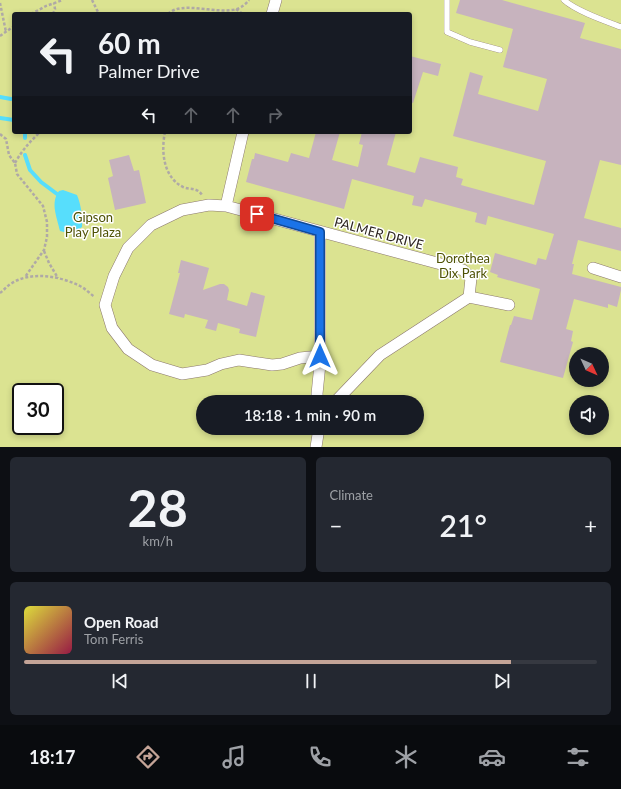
<!DOCTYPE html>
<html lang="en">
<head>
<meta charset="utf-8">
<style>
  :root { --surface:#171b24; --page:#242831; --text:#f1f3f6; --muted:#9ea1a6; --line:#363941; --accent:#c4a497 }
  body { margin:0; font-family:Lato,sans-serif; background:var(--page); color:var(--text); height:100vh; display:flex; flex-direction:column; font-size:15px; white-space:nowrap }
  * { box-sizing:border-box; margin:0 }
  p { font-size:13px; color:var(--muted) }
  .icon { flex:none; width:22px; height:22px; fill:none; stroke:currentColor; stroke-width:2; stroke-linecap:round; stroke-linejoin:round }
  .map { position:relative; height:447px; overflow:hidden }
  .side { display:flex; flex-direction:column; gap:10px; padding:10px; background:#0d0f14; flex:1 }
  .side>* { flex:none }
  .top-card { position:absolute; left:12px; top:12px; width:400px; height:122px; border-radius:4px; box-shadow:0 2px 6px #0003; background:#171b24; color:var(--text); overflow:hidden }
  .needle { width:26px; rotate:134deg }
  .controls { position:absolute; left:569px; top:347px; display:grid; gap:8px }
  .controls a { display:grid; place-items:center; width:40px; height:40px; border-radius:50%; background:var(--surface); box-shadow:0 2px 6px #0003; font-size:20px }
  .speed { position:absolute; left:12px; top:383px; display:flex; gap:8px; font-size:20px; font-weight:700; text-align:center }
  .speed>* { display:grid; place-content:center; width:52px; height:52px; border-radius:50%; background:var(--surface); box-shadow:0 2px 6px #0003; line-height:1 }
  .speed .limit { border:2px solid #111; border-radius:6px; background:#fff; color:#111 }
  .pin { position:absolute; display:grid; place-items:center; width:34px; height:34px; color:#fff; margin:-17px; border-radius:8px; box-shadow:0 2px 6px #0006 }
  .me { position:absolute; width:44px; margin:-22px; rotate:0deg; stroke-linejoin:round; filter:drop-shadow(0 0 3px #0008) }
  .turn { display:flex; align-items:center; gap:14px; height:84px; padding:0 20px; font-size:18px }
  .turn .icon { width:52px; height:52px; stroke-width:2.5 }
  .turn b { display:block; font-size:28px; line-height:34px }
  .lanes { display:flex; align-items:center; height:38px; padding:0 20px; background:#0003; justify-content:center; gap:20px; direction:ltr }
  .lanes .off { opacity:.35 }
  .big { font-size:30px; font-weight:600; line-height:1.1 }
  .side .card { flex:1; display:flex; flex-direction:column; justify-content:center; gap:6px; min-width:0; padding:0 14px; border-radius:6px; background:var(--page) }
  .side .dial { align-items:center; gap:0 }
  .dial b { font-size:52px; line-height:1 }
  .song { display:flex; align-items:center; gap:12px }
  .cover { width:48px; height:48px; border-radius:6px; background:linear-gradient(135deg,hsl(60 70% 55%),hsl(340 70% 35%)) }
  .played { height:4px; border-radius:2px; background:linear-gradient(90deg,var(--accent) 85%,var(--line) 85%) }
  .keys { display:flex; justify-content:space-around; direction:ltr }
  .heat { display:flex; justify-content:space-between; align-items:center; font-size:22px; direction:ltr }
  .side .tiles { flex:1; display:grid; gap:10px; grid-template-columns:1fr 1fr }
  .card:last-child { grid-column:span 2 }
  .trip { position:absolute; left:196px; top:395px; width:228px; height:40px; border-radius:20px; background:var(--surface); box-shadow:0 2px 6px #0003; font-weight:600; line-height:40px; text-align:center }
  .menu { display:flex; height:64px; justify-content:space-around; align-items:center; background:#090b0e; color:var(--muted) }
  .menu .icon { width:28px; height:28px }
  .menu .selected { color:var(--accent) }
  .menu b { font-size:18px; color:var(--text) }
  .map>svg:first-child { display:block }
  .green { fill:#dbe391; fill-rule:evenodd }
  .water { fill:#57defc }
  .lines { fill:none; stroke-linecap:round; stroke-linejoin:round }
  .stream { stroke:#57defc; stroke-width:4 }
  .building { fill:#c7b3be }
  .lane-casing { stroke:#8b786f; stroke-width:6 }
  .street-casing { stroke:#8b786f; stroke-width:12 }
  .path { stroke:#afa9a6; stroke-width:2.5; stroke-dasharray:3 2; stroke-linecap:butt }
  .lane { stroke:#fff; stroke-width:5.5 }
  .street { stroke:#fff; stroke-width:11 }
  .route-casing { stroke:#114b97; stroke-width:10 }
  .route { stroke:#1a73e8; stroke-width:7 }
  .labels { text-anchor:middle; dominant-baseline:central; stroke-width:3; stroke-linejoin:round; paint-order:stroke }
  .park-label { font-size:13px; fill:#4e5204; stroke:#fff }
  .street-label { font-size:13px; fill:#2d2521; stroke:#fff }
</style>
</head>
<body>
<div class="map">
<svg width="621" height="447" viewBox="0 0 621 447">
  <rect width="100%" height="100%" fill="#fefaf7"/>
  <path class="green" d="M0 0H621V447H0ZM14 14H410V132H14ZM576 354H602V380H576ZM21 392H55V426H21ZM203 402H417V428H203ZM576 402H602V428H576Z"/>
  <path class="water" d="M63 190 77 195C81 205 83 217 82 227 76 232 68 234 60 231 57 217 50 203 59 191Z"/>
  <g class="lines">
    <path class="stream" d="M0 97 11 99
      M0 118 14 120
      M25 132V138
      M25 155 30 170 41 182 57 194"/>
  </g>
  <path class="building" d="M460 0H502L585 23 580 38 621 49V165L600 160 584 218 621 228V251L578 240 572 264H574L572 274 621 287V290L617 307 608 304V308L574 299 566 329 573 331 571 341 573 342 563 378 500 362 510 325H511L514 316 532 320 540 289 497 277 498 275 490 272 495 253 536 265 538 258 546 260 554 234 488 216 486 225 475 222 477 213 425 199 422 207 412 205 414 196 352 179 344 209 246 182 252 159H254L255 153 288 162 291 153 309 158 316 132H340L332 160 358 167 363 145 359 144 362 132H396L387 165 415 173 420 157 458 167 456 177 463 179 461 185 534 205 546 161 453 136 470 72 483 76 478 94 538 111 547 79 503 67 513 29 456 13Z
    M410 56 441 64 438 76 423 72 413 103 410 102Z
    M129 155 134 171 139 170 146 203 115 210 108 178 113 176 109 160Z
    M181 260 209 268 203 290 220 284H224L228 287 229 290 227 300 247 306 251 292 265 296 256 337 239 333 240 329 218 323 216 331 205 328 208 320 185 314 184 318 169 314 180 273H178Z"/>
  <g class="lines">
    <defs>
      <path id="lane" d="M447 0V32L470 42 500 50
        M564 0C576 11 605 21 621 27"/>
      <path id="street" d="M272 14 276 0
        M243 132 226 206 463 270 471 278 469 297
        M226 206 209 205 182 210 151 225 128 248 114 276 105 305 112 328 128 349 152 365 182 374 207 370 221 364 239 360 272 365 282 364 300 358 320 356
        M593 268 621 277
        M318 402 317 394 320 364V232
        M335 402 380 355 469 297 509 305
        M316 447 319 428"/>
    </defs>
    <use href="#lane" class="lane-casing"/>
    <use href="#street" class="street-casing"/>
    <path class="path" d="M92 0 99 14
      M0 3 6 32
      M236 9 243 14
      M31 14 46 6 63 0
      M53 14 55 9 54 3
      M168 14C182 0 216 15 237 9 242 7 246 4 249 0
      M0 36 14 26
      M165 132C161 151 163 177 183 187 190 190 197 187 202 195
      M0 134 6 139 9 155 15 163 17 174 43 206 47 222V237L44 250 25 277
      M15 163C22 150 30 142 40 132
      M44 251 49 263 58 278
      M0 293C4 290 7 286 12 283 32 271 60 276 80 286 86 289 90 294 95 297"/>
    <use href="#lane" class="lane"/>
    <use href="#street" class="street"/>
  </g>
  <g class="lines">
    <defs>
      <path id="route" d="M257 214 320 232V356"/>
    </defs>
    <use href="#route" class="route-casing"/>
    <use href="#route" class="route"/>
  </g>
  <g class="labels">
    <g class="park-label">
      <text x="93" y="217">Gipson<tspan x="93" dy="15">Play Plaza</tspan></text>
      <text x="463" y="258">Dorothea<tspan x="463" dy="15">Dix Park</tspan></text>
    </g>
    <g class="street-label">
      <text transform="translate(379 233) rotate(15)">PALMER DRIVE</text>
    </g>
  </g>
</svg>
<div class="controls">
<a><svg class="needle" viewBox="-14 -14 28 28"><path d="M0-13l5 13h-10z" fill="#e53935"/><path d="M0 13l5-13h-10z" fill="#9ea1a6"/></svg></a>
<a><svg class="icon" aria-label="sound" viewBox="0 0 24 24"><path d="M4 9h4l5-4v14l-5-4H4zM17 9q2 3 0 6"/></svg></a>
</div>
<div class="speed"><div class="limit">30</div></div>
<div class="pin" style="left:257px;top:214px;background:#d93025"><svg class="icon" aria-label="arrive" viewBox="0 0 24 24"><path d="M6 21V4h12l-3 4 3 4H6"/></svg></div>
<svg class="me" style="left:320px;top:356px" viewBox="-20 -20 40 40"><path d="M0-17L14 15 0 8-14 15z" fill="#1a73e8" stroke="#fff" stroke-width="4"/></svg>
<div class="trip">18:18 · 1 min · 90 m</div>
<div class="top-card">
<div class="turn"><svg class="icon" aria-label="left" viewBox="0 0 24 24"><path d="M17 20v-9H6M10 6l-5 5 5 5"/></svg><div><b>60 m</b>Palmer Drive</div></div>
<div class="lanes"><svg class="icon" aria-label="left" viewBox="0 0 24 24"><path d="M17 20v-9H6M10 6l-5 5 5 5"/></svg><svg class="icon off" aria-label="ahead" viewBox="0 0 24 24"><path d="M12 20V5M6 11l6-6 6 6"/></svg><svg class="icon off" aria-label="ahead" viewBox="0 0 24 24"><path d="M12 20V5M6 11l6-6 6 6"/></svg><svg class="icon off" aria-label="right" viewBox="0 0 24 24"><path d="M7 20v-9h11M14 6l5 5-5 5"/></svg></div>
</div>
</div>
<section class="side">
<div class="tiles">
<div class="card dial"><b>28</b><p>km/h</p></div>
<div class="card"><p>Climate</p>
<div class="heat"><a>−</a><b class="big">21°</b><a>+</a></div>
</div>
<div class="card">
<div class="song"><i class="cover"></i><div><b>Open Road</b><p>Tom Ferris</p></div></div>
<div class="played"></div>
<div class="keys"><svg class="icon" aria-label="previous" viewBox="0 0 24 24"><path d="M18 5L8 12l10 7zM5 5v14"/></svg><svg class="icon" aria-label="pause" viewBox="0 0 24 24"><path d="M8 5v14M16 5v14"/></svg><svg class="icon" aria-label="next" viewBox="0 0 24 24"><path d="M6 5l10 7-10 7zM19 5v14"/></svg></div>
</div>
</div>
</section>
<nav class="menu">
<b>18:17</b>
<svg class="icon selected" aria-label="directions" viewBox="0 0 24 24"><path d="M12 3l9 9-9 9-9-9zM9 14v-3h6M13 9l2 2-2 2"/></svg>
<svg class="icon" aria-label="music" viewBox="0 0 24 24"><path d="M9 18V5l10-2v13"/><circle cx="6" cy="18" r="3"/><circle cx="16" cy="16" r="3"/></svg>
<svg class="icon" aria-label="phone" viewBox="0 0 24 24"><path d="M5 4h4l2 5-3 2q2 4 5 5l2-3 5 2v4C11 20 4 13 5 4z"/></svg>
<svg class="icon" aria-label="climate" viewBox="0 0 24 24"><path d="M12 3v18M4 7l16 10M4 17L20 7"/></svg>
<svg class="icon" aria-label="car" viewBox="0 0 24 24"><path d="M5 17H2v-5l4-1 3-4h7l3 4 3 1v5h-3M9 17h6M6 11h13"/><circle cx="7" cy="17" r="2"/><circle cx="17" cy="17" r="2"/></svg>
<svg class="icon" aria-label="filters" viewBox="0 0 24 24"><path d="M4 7h16M4 17h16"/><circle cx="9" cy="7" r="2"/><circle cx="15" cy="17" r="2"/></svg>
</nav>
</body>
</html>
